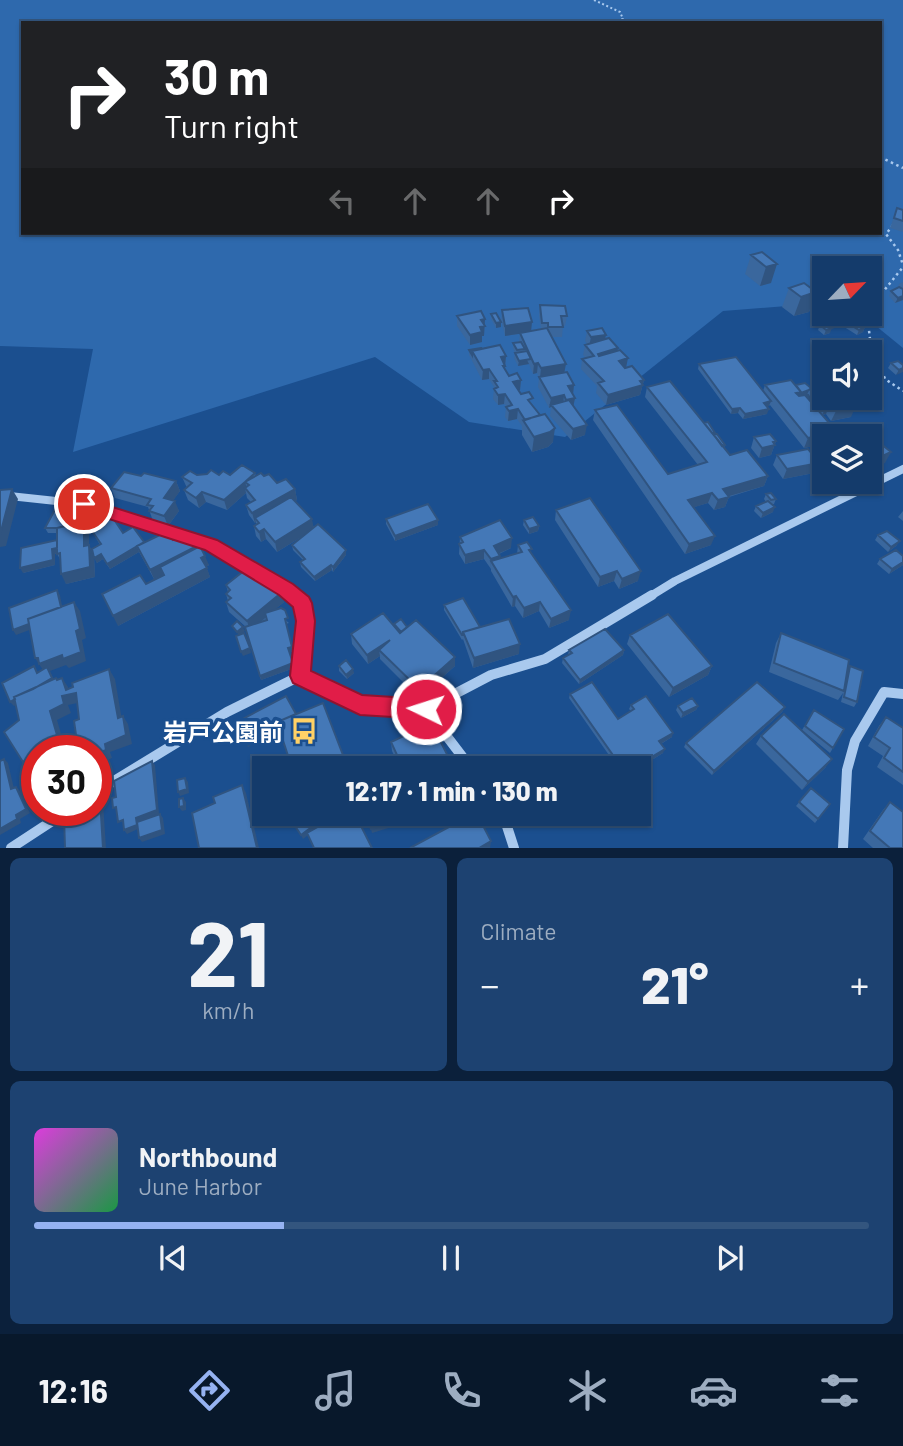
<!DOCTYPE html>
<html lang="en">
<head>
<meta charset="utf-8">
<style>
  :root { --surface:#143b6b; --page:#1d4271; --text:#f1f3f6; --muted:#9dadc1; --line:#33557e; --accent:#95b2f1 }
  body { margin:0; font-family:Barlow,"Noto Sans JP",sans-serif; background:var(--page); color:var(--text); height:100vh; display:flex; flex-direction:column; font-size:26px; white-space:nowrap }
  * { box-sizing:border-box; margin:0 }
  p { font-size:23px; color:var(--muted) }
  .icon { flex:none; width:38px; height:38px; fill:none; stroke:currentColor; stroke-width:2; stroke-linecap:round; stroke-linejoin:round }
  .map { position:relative; height:848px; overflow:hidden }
  .drawer { display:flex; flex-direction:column; gap:10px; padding:10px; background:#0b203b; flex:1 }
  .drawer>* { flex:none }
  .top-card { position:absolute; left:21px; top:21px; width:861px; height:214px; border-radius:0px; box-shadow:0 2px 5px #0004,0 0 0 2px var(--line); background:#202124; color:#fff; overflow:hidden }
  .needle { width:46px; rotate:65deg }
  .tools { position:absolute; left:812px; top:256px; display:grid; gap:14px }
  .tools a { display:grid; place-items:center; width:70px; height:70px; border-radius:0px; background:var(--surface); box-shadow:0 2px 5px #0004,0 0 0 2px var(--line); font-size:35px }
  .speed { position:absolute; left:21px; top:735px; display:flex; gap:14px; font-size:35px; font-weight:700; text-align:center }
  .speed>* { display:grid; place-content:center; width:91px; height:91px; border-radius:50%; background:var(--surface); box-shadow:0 2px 5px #0004,0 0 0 2px var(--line); line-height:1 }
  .speed .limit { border:10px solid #d22; background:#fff; color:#111 }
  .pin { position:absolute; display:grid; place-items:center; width:60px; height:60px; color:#fff; margin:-30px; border:4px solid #fff; border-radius:50%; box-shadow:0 2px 7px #0007 }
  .me { position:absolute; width:77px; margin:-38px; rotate:274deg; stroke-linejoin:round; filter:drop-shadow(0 0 5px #0008) }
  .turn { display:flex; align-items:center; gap:24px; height:147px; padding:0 28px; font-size:32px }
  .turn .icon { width:91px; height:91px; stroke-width:2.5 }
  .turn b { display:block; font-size:49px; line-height:60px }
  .lanes { display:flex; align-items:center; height:66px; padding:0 28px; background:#0003; justify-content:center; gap:35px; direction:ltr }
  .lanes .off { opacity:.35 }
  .big { font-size:52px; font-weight:800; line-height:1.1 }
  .drawer .tile { flex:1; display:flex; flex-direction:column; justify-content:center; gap:10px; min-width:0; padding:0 24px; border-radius:10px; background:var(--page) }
  .drawer .dial { align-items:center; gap:0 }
  .dial b { font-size:91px; line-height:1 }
  .song { display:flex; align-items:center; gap:21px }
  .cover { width:84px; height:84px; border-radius:10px; background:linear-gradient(135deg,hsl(300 70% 55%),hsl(140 70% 35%)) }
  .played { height:7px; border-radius:4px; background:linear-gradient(90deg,var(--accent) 30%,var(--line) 30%) }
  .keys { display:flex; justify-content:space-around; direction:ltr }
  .heat { display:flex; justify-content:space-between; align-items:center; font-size:38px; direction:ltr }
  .drawer .tiles { flex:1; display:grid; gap:10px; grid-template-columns:1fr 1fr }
  .tile:last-child { grid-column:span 2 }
  .trip { position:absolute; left:252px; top:756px; width:399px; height:70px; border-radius:0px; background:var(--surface); box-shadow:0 2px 5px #0004,0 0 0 2px var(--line); font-weight:800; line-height:70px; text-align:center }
  .menu { display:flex; height:112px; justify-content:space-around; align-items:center; background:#08182b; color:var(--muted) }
  .menu .icon { width:49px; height:49px }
  .menu .current { color:var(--accent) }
  .menu b { font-size:32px; color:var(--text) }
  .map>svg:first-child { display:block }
  .green { fill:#2e69ad; fill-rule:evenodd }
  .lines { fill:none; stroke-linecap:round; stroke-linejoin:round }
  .path-far1 { stroke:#a9c9ee; stroke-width:2; stroke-dasharray:2 2.5; stroke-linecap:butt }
  .path { stroke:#a9c9ee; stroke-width:2.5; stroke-dasharray:2.5 3.5; stroke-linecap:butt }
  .street-far1 { stroke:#a9c9ee; stroke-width:8 }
  .street { stroke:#a9c9ee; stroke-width:10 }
  .wall { fill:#3a679d; fill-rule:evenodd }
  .shaded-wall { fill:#305480 }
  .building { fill:#4478b7; stroke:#305480; stroke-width:2 }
  .route { fill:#e11d48; stroke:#92132f; stroke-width:2 }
  .labels { text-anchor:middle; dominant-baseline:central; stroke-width:7; stroke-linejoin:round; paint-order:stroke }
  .near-poi-label { font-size:24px; font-weight:bold; fill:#fff; stroke:#1b4f8f; text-anchor:end }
</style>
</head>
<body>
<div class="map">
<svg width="903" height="848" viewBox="0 0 903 848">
  <rect width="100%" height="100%" fill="#1b4f8f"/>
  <path class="green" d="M0 0H903V348L860 313H870V268H824V303L723 311 565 437 469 422 375 357 73 452 93 349 0 346ZM23 23H880V233H23Z"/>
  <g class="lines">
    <path class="path-far1" d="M594 0 620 12 623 19 607 23"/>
    <path class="path" d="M880 157 903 168
      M893 225 886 234 898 250 903 265
      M870 308 903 267
      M867 313 870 339 885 379 903 391"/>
    <path class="street-far1" d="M0 495 84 504 211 545 294 597
      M649 597 675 581 903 469"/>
    <path class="street" d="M292 595C315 613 303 650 300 676
      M300 676 360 705 426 709 491 675 545 659 652 595
      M426 709 471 768
      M96 792 227 712 300 676
      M503 814 514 848
      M11 848 69 810
      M843 848 847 770 855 741 884 692 903 694"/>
  </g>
  <path class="wall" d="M897 208 903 210V232L890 228Z
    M762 252 771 283 760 286 745 274 751 255Z
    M903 282V300L895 303 889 296 891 291 898 287 899 284Z
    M789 288 816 292 809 312 794 316 782 307Z
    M540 305 567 316 565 326H563L562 337H552L575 398 573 407 585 435 571 440 550 416 551 407 549 408 538 387 539 377 537 373 533 374 529 364 518 366 514 358 515 353 513 348V343L519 342 520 334 505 336 501 320 502 310 531 331 541 329 539 315Z
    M491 314 501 327 496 328 491 319Z
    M835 315 865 327 863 332 857 335 833 320Z
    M457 316 485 319 484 336H482V342L470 345 457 326Z
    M820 325 830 333 824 335 818 330Z
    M587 331 605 339 618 351 626 367 644 380 640 395 606 405 596 393 597 386 581 369 582 359 586 358 583 355 585 345 587 344 585 341Z
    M857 341 870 344 868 349 862 351 855 346Z
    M482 349 506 356 505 369 509 376 521 380 520 390 518 391 533 406 553 442 548 447 532 452 522 435V426L517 419 508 421 505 417 506 406 504 404 498 405 493 399 494 387 489 379 482 380 469 355V350Z
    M891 363 903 365 896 375 888 368Z
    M699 364 763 391 765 385H796L811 388V387L851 417 831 421 826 414 822 415 824 436V459L818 454 823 444 804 448 770 405 767 407V414L743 419 738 413 731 414 698 369Z
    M647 387 715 433V435L725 445 724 448 730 455 768 476 764 486 729 497 725 507 714 510 708 503 694 507 711 545 685 554 593 420 595 410 668 474 698 465 645 397Z
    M754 437 776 441 771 455 759 458 751 448Z
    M777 455H813L820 462 814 473 783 479 773 465Z
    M255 473 256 476H264L277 483 295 489 297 500 295 501 314 527 346 555 333 572 332 570 315 581 301 567 300 562 303 560 293 550 292 545 303 536 277 552 266 539 261 542 256 536 254 526 257 525 256 523H255L249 515 246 505 251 502 247 498 246 493 227 510 206 502 199 508 188 500 184 490 187 488 182 477 197 475H230Z
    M141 476 176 481 180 491 173 500 179 511 168 526 153 521 148 507 115 498 111 488Z
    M766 494 776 499 774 504H772L773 512 761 518 754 511 756 506 766 502 764 499Z
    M72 506 74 512 84 518 82 522 86 526 101 515 103 520 102 522 144 542 173 540 187 541 209 565 206 567 210 577 118 626 146 584 164 575 154 579 139 552 110 569 103 559 97 563 94 556 95 577 66 584 60 559 57 554H55V565L23 573 57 540V533H48L45 528ZM88 531H92L100 545 93 554 89 545Z
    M556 510 638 581 619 589 614 581 598 587 555 520Z
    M903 511V521L898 517Z
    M386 519 438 525 395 541 386 524Z
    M524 520 539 526 538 531 529 534 523 525Z
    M878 535 900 541 896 546 888 552 875 540Z
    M460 537 511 548 499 554 500 559 517 554 518 545 531 554 569 620 549 628 539 611 523 618 515 606 512 607 491 571V569L484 559 465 564 459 554Z
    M903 556V565L889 574 877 564 880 559Z
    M226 585 284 602 274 610 289 623 286 624 293 651 289 653 294 668 261 680 246 627 229 612 226 602 228 601 226 594 228 592Z
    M444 605 480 627 519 654 473 668 463 639 462 640 444 610Z
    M394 626 407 627 455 666 419 698 380 659V656L368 664 352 644 351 634Z
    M781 633 847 670 850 666 857 702 854 707 841 702 843 693 838 700 769 672 776 643Z
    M630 635 712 666 708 675 669 697 627 644Z
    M569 650H624L623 655 579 684 562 663 563 658 568 655Z
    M339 666 354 673 347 679 339 671Z
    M570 694 618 719 631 711 629 709 631 705 672 737 661 744 663 753 639 768H618L569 698Z
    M678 706H698L696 710 681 718 676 710Z
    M785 707 782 712 712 775 684 747 686 743Z
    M814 710 833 748 830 753 802 730Z
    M886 717 903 728V785L877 767 883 756 868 746 879 726Z
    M761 736 826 767 802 790 756 744Z
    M391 742 454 768H400L392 751Z
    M811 788 830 804 815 823 796 806Z
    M890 802 903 848H873L863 839 883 810Z"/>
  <path class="shaded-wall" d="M777 264 771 283 760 286 766 267Z
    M816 292 809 312 794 316 801 297Z
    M903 296V300L895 303 898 298Z
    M485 319 484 336H482V342L470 345V335L481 320Z
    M501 322V327L496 328V323Z
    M532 322 531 332 505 336V326Z
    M865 327 863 332 857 335 859 330Z
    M832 328 830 333 824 335 826 330Z
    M606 335 604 345 589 347 591 337Z
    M870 344 868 349 862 351 864 346Z
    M618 348 616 358 596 364 598 354Z
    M506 356 504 376 501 357Z
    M628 358 626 368 619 361Z
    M527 360 529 364 518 366 519 361Z
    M538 363 537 373 533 374 534 364Z
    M566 364 564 374 540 378 541 368Z
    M903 368V372L896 375 899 370Z
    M489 369V379L482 380 483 370Z
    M521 380 520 390 512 392 513 382Z
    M644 380 640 395 606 405 608 395Z
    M574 385 573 395 568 386Z
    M809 390 807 395 797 402 796 393Z
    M505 394 504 404 498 405V395Z
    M564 395 563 405H551V407L549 408 551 398Z
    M575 398 573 408 565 410 566 400Z
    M771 401 769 406 762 408 764 403Z
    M830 404 826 414 822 415 827 405Z
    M856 406 851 417 831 421 836 411Z
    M740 408 738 413 731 414 732 409Z
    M518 409 517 419 508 421 509 411Z
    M769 409 767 414 743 419 745 414Z
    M587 425 585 435 571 440 573 429Z
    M555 428 553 442 548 447 532 452 534 437Z
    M837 432 835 436H824V444L804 448 808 438Z
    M776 441 771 455 759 458 762 448Z
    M891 452 885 463 870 470V462Z
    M820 462 814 473 783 479 787 469Z
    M768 476 764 486 719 499 723 489Z
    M176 481 180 491 168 508 164 498Z
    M245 482 248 491 245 488 246 493 227 510 224 500Z
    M12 489 18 499 6 546 0 547V535Z
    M295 489 297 500 258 522 255 518 256 523H255L252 513Z
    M202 492 206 502 199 508 196 498Z
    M712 493 708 503 685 510 688 500Z
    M729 497 725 507 714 510 718 500Z
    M175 501 179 511 168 526 164 516Z
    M775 507 773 512 761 518 763 513Z
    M81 513 84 518 75 535 73 529Z
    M101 515 103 520 97 531 94 526Z
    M312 519 314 529 277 552 275 542Z
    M438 520V525L395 541V536Z
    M84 522 89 531V545L94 555 95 577 66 584 61 574 84 546Z
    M539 526 538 531 529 534V529Z
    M264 529 266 539 261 542 259 532Z
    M715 536 711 545 685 554 689 544Z
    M512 538 511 548 493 556 494 546Z
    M900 541 896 546 888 552 891 547Z
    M199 545 202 555 160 567 163 575 154 579 150 570Z
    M137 547 139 552 110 569 107 564Z
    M60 548 63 552 55 554V565L23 573 20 568 52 549Z
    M346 550V555L333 572V567Z
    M484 550V559L465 564V555Z
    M101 554 103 559 97 563 94 558Z
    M205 556 209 565 204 568 201 558Z
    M500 556 499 565 491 561 490 569 491 559Z
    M903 562V565L889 574 892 569Z
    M331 565 332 570 315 581 314 577Z
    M207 568 210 577 118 626 113 616Z
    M617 571 614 581 598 587 600 577Z
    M641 571 638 581 619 589 622 579Z
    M57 590 60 595 64 617 16 635 13 630Z
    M281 593 284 602 250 631 247 621Z
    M516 596 515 606 512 607 513 597Z
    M74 602 80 611 86 638 82 640 86 661 69 668 66 665 50 671 55 682 14 706 10 702 45 673 35 658 76 631Z
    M540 602 539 611 523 618 524 608Z
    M571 610 569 620 549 628 551 619Z
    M243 627 245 631 239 636 237 632Z
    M390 640 379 650 380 656 368 664 367 655Z
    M520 644 519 654 473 668 474 658Z
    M292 647 293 651 289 653 288 648Z
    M250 648 251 653 243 656 241 652Z
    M624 650 623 655 579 684 580 680Z
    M455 657V666L419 698V689Z
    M293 663 294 668 261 680 260 676Z
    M712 666 708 675 669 697 673 688Z
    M109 669 115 679 123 726 118 718Z
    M353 669 354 673 347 679 346 675Z
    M62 678 68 687 70 694 76 693 82 702 68 705 71 713 57 720 64 744 50 751H37L36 746 50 711 66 690Z
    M698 706 696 710 681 718 683 713Z
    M785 707 782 712 712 775 714 771Z
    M296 715 298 720 248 747 246 743Z
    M123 716 128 724 132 744 110 752 112 758 96 765V754L105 744Z
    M673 733 672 737 657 746 659 741Z
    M82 740 83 750 77 742Z
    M665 749 663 753 639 768H633Z
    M37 755V767L31 770 23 762Z
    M4 759 8 763 15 793 11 789Z
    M832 759 826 767 802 790 808 782Z
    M152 761 155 765 159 814 139 822 140 828 127 834 124 830 136 818Z
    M185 778 188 782 189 793 180 796 178 792Z
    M242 785 246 793 259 848H257Z
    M16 787 20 791 30 813 20 819 21 823 0 835V829L16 815Z
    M100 798 103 802 106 848H103Z
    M183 798 186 802V810L182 811 179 807Z
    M160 814 163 818 165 834 142 842 139 838Z
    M329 814H335L303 839 301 835Z
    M429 814H438L430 818Z
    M418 815V819L372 833 371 829Z
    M491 841 490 848H479Z"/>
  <path class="building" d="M897 208 903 210V221L894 218Z
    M762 252 777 264 766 267 751 255Z
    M804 283 816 292 801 297 789 288Z
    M899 287 903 289V296L898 298 891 291Z
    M540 305 565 306 567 316H561L563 327H548V323H542Z
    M528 308 532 322 505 326 502 310Z
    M481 311 485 319 481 320 485 326 480 327 482 332 470 335 457 316Z
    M496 313 501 322 496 323 491 314Z
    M838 313H843L865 327 859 330 835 315Z
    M826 323 832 328 826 330 820 325Z
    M547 328 566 364 541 368 538 363 534 364 520 333Z
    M602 328 606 335 591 337 587 331Z
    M609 338 618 348 598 354 599 356 620 350 628 358 619 361 625 368 632 366 644 380 640 381 643 385 608 395 598 383 604 381 582 359 594 356 585 345Z
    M863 339 870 344 864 346 857 341Z
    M521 342 525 349 517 350 513 343Z
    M500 345 506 356 501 357 505 366H503L509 376 517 373 521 380 513 382 521 394 529 392 533 398 528 400 540 415 525 420 518 409 509 411 506 407 512 405 505 394 498 395 494 389 498 387 494 381H497L489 369 483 370 472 351Z
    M481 348 482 349 472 351V355L469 350Z
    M527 351 531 359 519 361 515 353Z
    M736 357 771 401 764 403 769 409 745 414 740 408 732 409 699 364Z
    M898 361 903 365V368L899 370 891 363Z
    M567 372 574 385 568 386 575 398 566 400 564 395 551 398 539 377Z
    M791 380 801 392 796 393 799 396 805 395 837 432 808 438 765 385Z
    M670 381 730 455 747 450 768 476 723 489 729 497 718 500 712 493 688 500 715 536 689 544 595 410 617 405 668 474 707 462 647 387Z
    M805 383 811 388 809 390 801 393V392L796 385Z
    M824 384V397H847L856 406 836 411 830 404 827 405 811 387Z
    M806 395H808L814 403H812Z
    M569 400 587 425 573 429 551 405Z
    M545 414 555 428 550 432 534 437 523 420Z
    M708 422 715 433H712L704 423Z
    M860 427 891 452 870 462V436H841Z
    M717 434 725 445 722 446 714 435Z
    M770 434 776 441 773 442 775 445 762 448 754 437Z
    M808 449 819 463 787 469 777 455Z
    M242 465 255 473 245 482 261 473 264 476 269 474 277 483 286 479 295 489 252 513 246 505 255 500 245 488 249 485 245 482 224 500 202 492 196 498 184 490 192 483 182 477 190 471 197 475 207 474 211 470 219 475 223 471 230 475Z
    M124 472 141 476 144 473 176 481 164 498 175 501 164 516 149 511 153 506 147 505 151 499 111 488Z
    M12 489 0 535V490Z
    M771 493 776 499 771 500 766 494Z
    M291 497 312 519 275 542 264 529 259 532 254 526 259 523 255 518Z
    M590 498 641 571 622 579 617 571 600 577 556 510Z
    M768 501 775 507 763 513 756 506Z
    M428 504 438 520 395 536 386 519Z
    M57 506H72L70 512 81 513 76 523 57 528H45Z
    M93 514 101 515 94 526 108 518H113L123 533 133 527 144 542 107 564 101 554 94 558 92 549 101 544 92 531 96 529 94 526H85Z
    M533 517 539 526 529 529 524 520Z
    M500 520 512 538 494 546 500 556 491 559 484 550 465 555 459 544 463 542 460 537Z
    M84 522V546L89 545 90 567 61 574 60 553 57 554V528Z
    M318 524 346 550 333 567 331 565 314 577 300 562 305 559 292 545Z
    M168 531 173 540 183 535 187 541 194 537 199 545 150 570 137 546Z
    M887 531 900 541 891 547 878 535Z
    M57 540V548L52 549 53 560 20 568 21 548Z
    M527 542 532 549 529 550 571 610 551 619 540 602 524 608 516 596 513 597 491 561 522 552 518 545Z
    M200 546 205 556 201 558 207 568 113 616 102 594 140 575 146 584 164 575 160 567Z
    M896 550 903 556V562L892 569 880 559Z
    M250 566 281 593 247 621 226 602 231 598 226 594 230 590 226 585Z
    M57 590 61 607 28 619 29 624 13 630 9 608Z
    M463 598 480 627 463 632V635H462L444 605Z
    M74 602 80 629 76 631 81 652 63 659 62 655 39 664 38 658H35L28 619Z
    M281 608 285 610 288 618 285 619 292 647 288 648 293 663 260 676 245 627 267 620 265 613Z
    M383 613 400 633 416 620 455 657 419 689 379 650 390 640 367 655 351 634Z
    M668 614 712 666 673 688 630 635Z
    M401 619 407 627 401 632 394 624Z
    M509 619 520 644 474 658 463 632Z
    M237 621 243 627 237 632 232 626Z
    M605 629 624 650 580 680 563 658 572 653 569 650Z
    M244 633 250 648 241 652 236 636Z
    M781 633 849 660 844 691 774 663Z
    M346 660 353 669 346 675 339 666Z
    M34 666 37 673 47 667 52 678 33 689 14 697 15 699 10 702 2 683Z
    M850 666 863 671 857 702 844 697Z
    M109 669 118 718 123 716 126 735 105 744 106 750 96 754V751H83L82 740 77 742 74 721 79 719 76 693 62 696 64 704 50 711 57 735 36 746 37 751V755L23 762 4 732 19 720 14 697 56 678 57 680 62 678 66 690 73 687 72 683Z
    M592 682 618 719 634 709 631 705 646 696 673 733 659 741 665 749 633 768H622L570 694Z
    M757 682 785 707 714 771 686 743Z
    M286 696 296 714 277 722 278 726 246 743 237 722Z
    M692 698 698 706 683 713 678 706Z
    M323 703 348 768H292L277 722Z
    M814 710 844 729 833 748 805 726Z
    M784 714 832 759 808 782 761 736Z
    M886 717 903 728V772L884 758 890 748 874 737Z
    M431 723 454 768H403L391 742Z
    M4 759 11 789 16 787 26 809 16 815 17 819 0 829V761Z
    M152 761 157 810 136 818 137 825 124 830 123 820 118 822 116 807 113 808 112 798 116 797 114 781Z
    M185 778 187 789 178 792 177 780Z
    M242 785 257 848H199L192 813 215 803 213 797Z
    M811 788 830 804 818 819 799 802Z
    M100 798 103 848H65L64 817 80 811V810H96V799Z
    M183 798 184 806 179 807V799Z
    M890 802 903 812V848H890L870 831Z
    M160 814 162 830 139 838 137 822Z
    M287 814H329L301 835Z
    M341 814H355L372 848H314L307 833Z
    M364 814H418V815L371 829Z
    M473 814H477L491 841 479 848H410Z"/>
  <path class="route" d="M84 498 217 540 293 584 309 597 312 603 315 621 311 671 362 695 426 699 434 702 437 709 434 716 426 719 360 715 293 683 290 676 296 621 293 607 279 595 205 550 78 509 75 504 78 500Z"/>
  <defs>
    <symbol id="bus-bare" viewBox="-9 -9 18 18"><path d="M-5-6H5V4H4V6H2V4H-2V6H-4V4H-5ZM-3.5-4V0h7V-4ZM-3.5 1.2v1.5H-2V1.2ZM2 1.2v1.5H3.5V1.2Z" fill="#ffd166" stroke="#1b4f8f" stroke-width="2.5" paint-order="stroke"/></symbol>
  </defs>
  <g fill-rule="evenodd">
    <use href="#bus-bare" x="285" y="712" width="38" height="38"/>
  </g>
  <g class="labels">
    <g class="near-poi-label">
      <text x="283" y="731">岩戸公園前</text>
    </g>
  </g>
</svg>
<div class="tools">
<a><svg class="needle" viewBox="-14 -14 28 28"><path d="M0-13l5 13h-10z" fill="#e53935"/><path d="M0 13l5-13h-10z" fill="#9dadc1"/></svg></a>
<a><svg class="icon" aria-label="sound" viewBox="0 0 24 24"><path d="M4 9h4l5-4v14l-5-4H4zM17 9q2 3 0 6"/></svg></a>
<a><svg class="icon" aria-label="layers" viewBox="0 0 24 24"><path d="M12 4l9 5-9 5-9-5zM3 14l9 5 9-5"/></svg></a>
</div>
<div class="speed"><div class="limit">30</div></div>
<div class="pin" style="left:84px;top:504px;background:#d93025"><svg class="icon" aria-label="arrive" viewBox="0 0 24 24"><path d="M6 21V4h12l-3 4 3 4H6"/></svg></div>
<svg class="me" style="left:426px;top:709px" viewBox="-20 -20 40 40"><circle r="17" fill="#e11d48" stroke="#fff" stroke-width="3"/><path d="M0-11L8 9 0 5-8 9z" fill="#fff"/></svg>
<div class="trip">12:17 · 1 min · 130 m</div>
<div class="top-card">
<div class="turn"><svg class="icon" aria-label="right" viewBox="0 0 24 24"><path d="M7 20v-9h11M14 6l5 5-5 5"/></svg><div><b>30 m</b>Turn right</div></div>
<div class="lanes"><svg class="icon off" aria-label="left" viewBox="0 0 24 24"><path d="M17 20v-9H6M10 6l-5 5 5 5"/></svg><svg class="icon off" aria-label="ahead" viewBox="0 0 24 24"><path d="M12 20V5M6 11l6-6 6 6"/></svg><svg class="icon off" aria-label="ahead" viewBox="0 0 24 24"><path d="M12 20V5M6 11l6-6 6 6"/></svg><svg class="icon" aria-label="right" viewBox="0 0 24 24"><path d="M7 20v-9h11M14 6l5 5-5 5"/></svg></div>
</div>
</div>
<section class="drawer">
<div class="tiles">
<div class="tile dial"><b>21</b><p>km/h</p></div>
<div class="tile"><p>Climate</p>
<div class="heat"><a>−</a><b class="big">21°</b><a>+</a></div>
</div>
<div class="tile">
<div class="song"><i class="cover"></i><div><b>Northbound</b><p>June Harbor</p></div></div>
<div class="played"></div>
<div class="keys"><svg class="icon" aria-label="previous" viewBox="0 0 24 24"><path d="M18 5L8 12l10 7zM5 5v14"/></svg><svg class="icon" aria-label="pause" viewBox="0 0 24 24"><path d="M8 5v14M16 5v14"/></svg><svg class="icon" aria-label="next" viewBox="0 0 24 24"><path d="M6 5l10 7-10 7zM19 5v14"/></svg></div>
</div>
</div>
</section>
<nav class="menu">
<b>12:16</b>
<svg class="icon current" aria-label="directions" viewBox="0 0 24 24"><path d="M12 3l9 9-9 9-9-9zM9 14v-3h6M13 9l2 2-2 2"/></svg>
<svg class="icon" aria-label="music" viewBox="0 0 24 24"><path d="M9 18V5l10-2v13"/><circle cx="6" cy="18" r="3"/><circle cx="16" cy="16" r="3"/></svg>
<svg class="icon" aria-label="phone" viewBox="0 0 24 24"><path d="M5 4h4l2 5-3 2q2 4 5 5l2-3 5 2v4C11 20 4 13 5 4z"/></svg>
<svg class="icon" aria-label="climate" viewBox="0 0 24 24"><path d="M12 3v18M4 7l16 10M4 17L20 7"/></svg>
<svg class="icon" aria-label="car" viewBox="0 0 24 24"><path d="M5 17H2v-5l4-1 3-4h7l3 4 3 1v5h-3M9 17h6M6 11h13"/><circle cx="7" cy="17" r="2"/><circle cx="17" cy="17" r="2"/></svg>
<svg class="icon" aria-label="filters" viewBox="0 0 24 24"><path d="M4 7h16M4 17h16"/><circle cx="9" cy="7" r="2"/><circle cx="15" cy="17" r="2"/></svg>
</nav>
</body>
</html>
